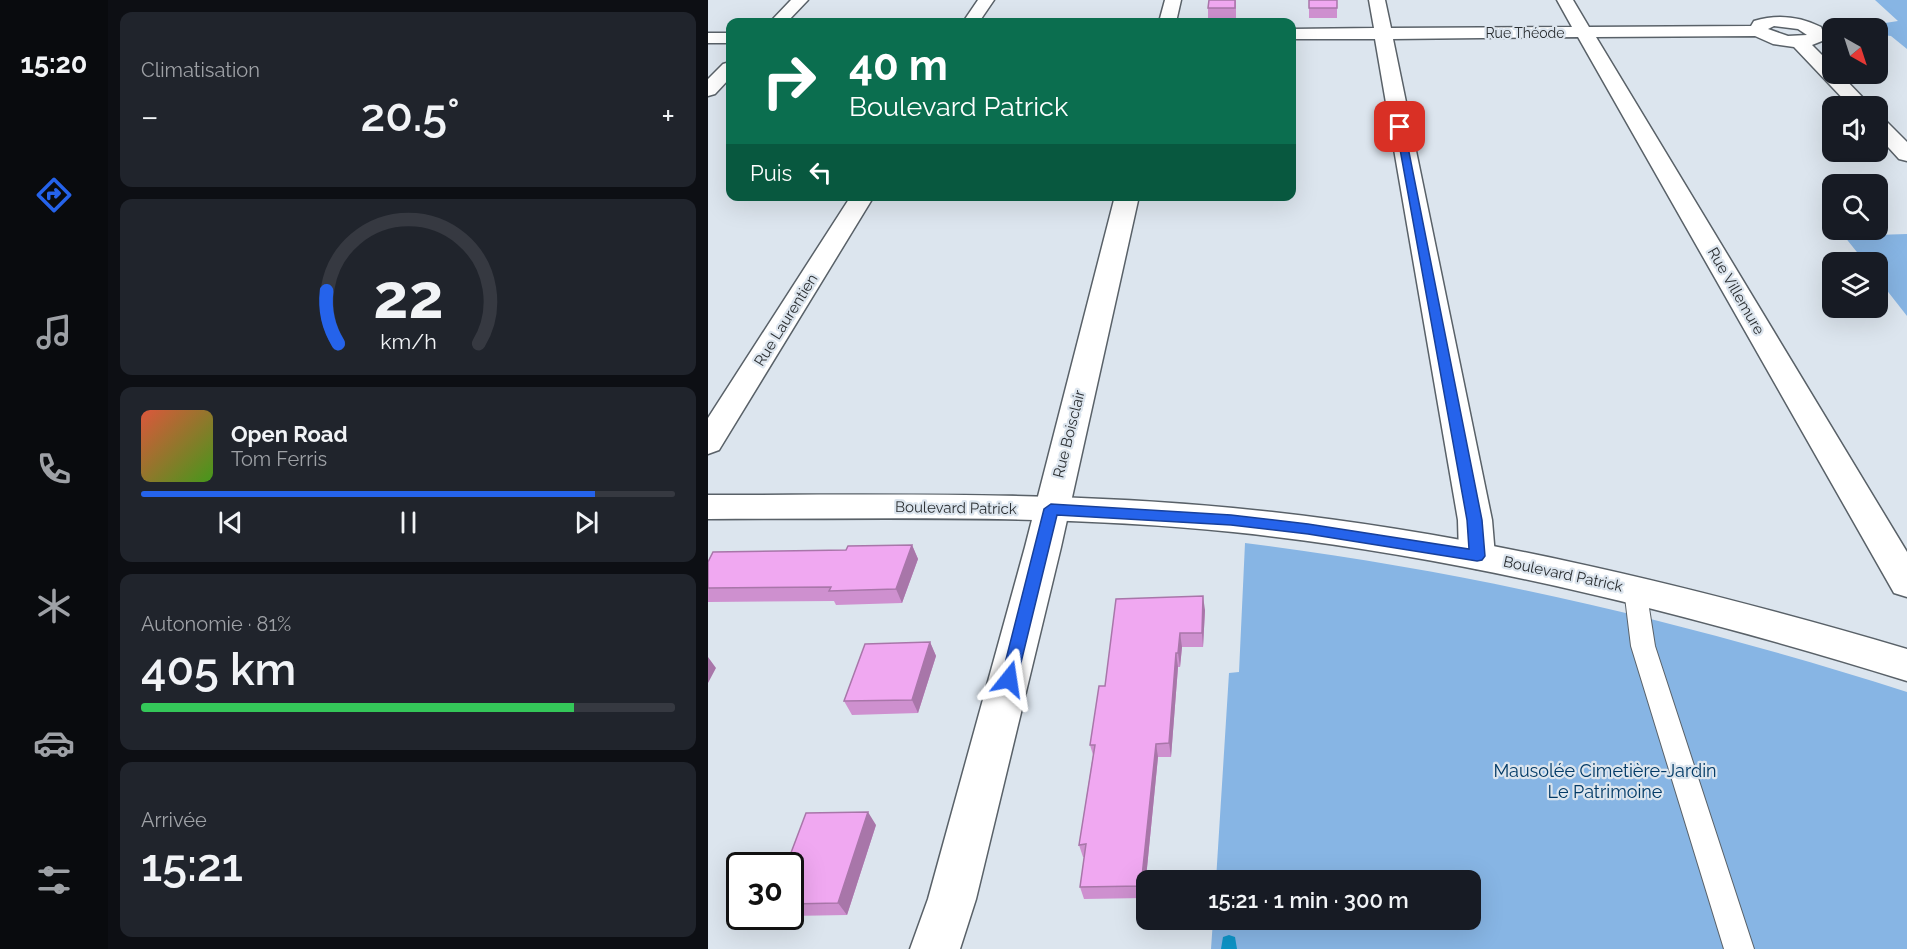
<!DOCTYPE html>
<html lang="fr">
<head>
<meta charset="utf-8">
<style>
  :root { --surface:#171b24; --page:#20242c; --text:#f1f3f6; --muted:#9ea1a6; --line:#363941; --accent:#2563eb }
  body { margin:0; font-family:Raleway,sans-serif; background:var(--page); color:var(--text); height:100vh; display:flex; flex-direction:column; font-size:22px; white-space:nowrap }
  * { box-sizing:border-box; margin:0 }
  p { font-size:20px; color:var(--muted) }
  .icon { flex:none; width:33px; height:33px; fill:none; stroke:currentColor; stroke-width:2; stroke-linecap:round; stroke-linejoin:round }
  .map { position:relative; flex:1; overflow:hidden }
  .panel { display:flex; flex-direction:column; gap:12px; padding:12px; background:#0d0f14; width:600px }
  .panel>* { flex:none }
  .banner { position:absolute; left:18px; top:18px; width:570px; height:183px; border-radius:12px; box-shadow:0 6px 24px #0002; background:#0b6e4f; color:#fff; overflow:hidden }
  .needle { width:39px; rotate:141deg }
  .buttons { position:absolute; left:1114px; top:18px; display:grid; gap:12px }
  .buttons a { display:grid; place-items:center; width:66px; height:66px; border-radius:12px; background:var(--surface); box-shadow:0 6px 24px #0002; font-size:30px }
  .speed { position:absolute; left:18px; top:852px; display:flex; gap:12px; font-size:30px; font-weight:700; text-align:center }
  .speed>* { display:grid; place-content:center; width:78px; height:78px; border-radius:50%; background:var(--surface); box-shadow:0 6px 24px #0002; line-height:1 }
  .speed .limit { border:3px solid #111; border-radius:9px; background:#fff; color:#111 }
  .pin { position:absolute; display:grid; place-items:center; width:51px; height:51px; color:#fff; margin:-26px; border-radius:12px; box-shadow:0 3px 9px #0006 }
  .me { position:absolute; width:66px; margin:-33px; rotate:15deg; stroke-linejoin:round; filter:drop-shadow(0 0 4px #0008) }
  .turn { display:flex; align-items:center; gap:21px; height:126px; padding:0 24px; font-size:27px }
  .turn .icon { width:78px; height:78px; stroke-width:2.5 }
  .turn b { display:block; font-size:42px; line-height:51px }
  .then { display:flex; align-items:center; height:57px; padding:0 24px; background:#0003; gap:12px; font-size:22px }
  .big { font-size:45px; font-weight:600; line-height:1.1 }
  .panel .tile { flex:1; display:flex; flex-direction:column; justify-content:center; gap:9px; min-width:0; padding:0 21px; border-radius:12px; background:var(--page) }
  .panel .dial { align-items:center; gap:0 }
  .dial svg { height:156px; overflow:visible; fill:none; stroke:var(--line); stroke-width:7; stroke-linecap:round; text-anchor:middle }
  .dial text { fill:var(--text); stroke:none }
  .song { display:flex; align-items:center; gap:18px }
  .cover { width:72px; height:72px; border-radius:9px; background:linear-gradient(135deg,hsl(10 70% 55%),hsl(100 70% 35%)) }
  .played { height:6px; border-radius:3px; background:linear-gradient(90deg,var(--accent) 85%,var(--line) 85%) }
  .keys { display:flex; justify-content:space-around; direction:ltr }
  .heat { display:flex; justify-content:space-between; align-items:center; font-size:33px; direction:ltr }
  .charge { height:9px; border-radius:4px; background:linear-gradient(90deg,#34c759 81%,var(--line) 0) }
  .trip { position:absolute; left:428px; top:870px; width:345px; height:60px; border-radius:12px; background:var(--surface); box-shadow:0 6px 24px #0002; font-weight:600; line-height:60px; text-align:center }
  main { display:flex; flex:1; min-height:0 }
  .dock { display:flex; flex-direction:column; width:108px; justify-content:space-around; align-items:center; background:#090b0e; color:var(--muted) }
  .dock .icon { width:42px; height:42px }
  .dock .current { color:var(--accent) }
  .dock b { font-size:27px; color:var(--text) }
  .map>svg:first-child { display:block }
  .green { fill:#87b5e4 }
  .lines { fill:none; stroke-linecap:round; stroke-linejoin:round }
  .stream { fill:#0d94c7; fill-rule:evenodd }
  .lane-casing { stroke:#596168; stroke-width:2 }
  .street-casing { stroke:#596168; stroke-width:3 }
  .secondary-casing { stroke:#596168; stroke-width:3 }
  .lane { fill:#fff; fill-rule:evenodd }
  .street { fill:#fff; fill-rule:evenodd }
  .secondary { fill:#fff; fill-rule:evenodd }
  .wall { fill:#ce90cf }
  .shaded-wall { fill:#a876a9 }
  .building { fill:#f0a8f1; stroke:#a876a9; stroke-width:1.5 }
  .route { fill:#2563eb; stroke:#184099; stroke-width:1.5 }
  .labels { text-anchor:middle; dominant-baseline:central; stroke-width:4.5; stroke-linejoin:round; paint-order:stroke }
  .far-street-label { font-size:14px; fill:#2a2e31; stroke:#dce5ee }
  .street-label { font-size:15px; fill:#2a2e31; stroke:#dce5ee }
  .near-park-label { font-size:18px; fill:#023a66; stroke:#dce5ee }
</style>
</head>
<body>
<main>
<nav class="dock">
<b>15:20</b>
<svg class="icon current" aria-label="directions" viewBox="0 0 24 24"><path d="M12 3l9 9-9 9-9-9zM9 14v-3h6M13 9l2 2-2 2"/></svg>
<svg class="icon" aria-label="music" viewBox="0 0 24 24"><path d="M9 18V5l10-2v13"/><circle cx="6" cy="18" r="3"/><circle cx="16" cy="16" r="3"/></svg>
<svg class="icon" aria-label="phone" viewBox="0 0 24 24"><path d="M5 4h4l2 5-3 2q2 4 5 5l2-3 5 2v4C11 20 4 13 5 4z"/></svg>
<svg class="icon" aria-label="climate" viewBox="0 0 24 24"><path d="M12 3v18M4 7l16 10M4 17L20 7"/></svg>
<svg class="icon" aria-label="car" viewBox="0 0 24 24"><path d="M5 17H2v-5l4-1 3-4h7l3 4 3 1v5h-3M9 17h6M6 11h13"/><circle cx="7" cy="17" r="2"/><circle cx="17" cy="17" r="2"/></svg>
<svg class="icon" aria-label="filters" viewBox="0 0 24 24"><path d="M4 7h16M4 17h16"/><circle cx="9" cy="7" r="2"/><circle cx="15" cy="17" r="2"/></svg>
</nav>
<section class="panel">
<div class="tile"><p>Climatisation</p>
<div class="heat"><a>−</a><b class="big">20.5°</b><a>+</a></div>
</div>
<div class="tile dial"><svg viewBox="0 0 100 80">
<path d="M14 69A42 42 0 1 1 86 69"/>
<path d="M14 69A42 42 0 0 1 8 42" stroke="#2563eb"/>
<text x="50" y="56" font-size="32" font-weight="700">22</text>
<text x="50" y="72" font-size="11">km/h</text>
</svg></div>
<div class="tile">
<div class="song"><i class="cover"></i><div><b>Open Road</b><p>Tom Ferris</p></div></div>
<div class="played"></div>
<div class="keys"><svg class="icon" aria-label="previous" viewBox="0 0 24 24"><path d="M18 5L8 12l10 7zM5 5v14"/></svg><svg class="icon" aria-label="pause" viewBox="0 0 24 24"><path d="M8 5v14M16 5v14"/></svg><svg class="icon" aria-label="next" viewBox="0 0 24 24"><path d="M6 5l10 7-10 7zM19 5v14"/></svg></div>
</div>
<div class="tile"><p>Autonomie · 81%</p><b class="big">405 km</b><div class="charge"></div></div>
<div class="tile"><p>Arrivée</p><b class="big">15:21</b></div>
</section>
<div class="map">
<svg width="1199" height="949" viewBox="0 0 1199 949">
  <rect width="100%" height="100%" fill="#dce5ee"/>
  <path class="green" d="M1167 0H1199V49L1183 36 1175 35 1170 28 1164 25 1190 21Z
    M1199 234V316L1170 279V262H1157L1136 236Z
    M537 543C762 571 983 623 1199 692V949H503L505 920H762V880H508L521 673 531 672Z"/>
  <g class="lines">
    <path class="stream" d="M521 935 527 937 529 949H513L515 937Z"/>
    <defs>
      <path id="lane" d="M927 581 935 583 938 589 947 646 1046 949H1016L923 646 916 589 919 583Z"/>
      <path id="street" d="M83 0H100L79 22H62Z
        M270 0H286L271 22H255Z
        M457 0H473L468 22H451Z
        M661 0H677L683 28 864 27 849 0H865L881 27 1043 26 1046 21C1069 14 1091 16 1113 27L1117 37 1114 41 1104 45 1125 66V74H1132L1163 106H1142L1086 47 1065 44 1047 36 888 37 1199 552V597L1186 593 870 37 685 39 784 520 787 556 782 565 769 569 756 565 751 556 750 520 667 39H584V29L666 28ZM1066 26 1090 29 1099 35 1080 36 1060 29Z
        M0 33H22V43H0Z
        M22 62V78L7 94 0 96V79L15 64Z
        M1170 118 1177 120 1199 142V161L1191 159 1170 136Z
        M143 196H166L11 450 0 454V418Z
        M407 196H431L353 547 268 899 252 949H202L220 899 317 547Z"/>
      <path id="secondary" d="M0 495C175 495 350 491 525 508 754 530 978 584 1199 649V681C979 613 755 556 525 532 351 514 175 519 0 519Z"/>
    </defs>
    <use href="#lane" class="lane-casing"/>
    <use href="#street" class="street-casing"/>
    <use href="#secondary" class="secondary-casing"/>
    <use href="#lane" class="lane"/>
    <use href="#street" class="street"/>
    <use href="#secondary" class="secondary"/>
  </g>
  <path class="wall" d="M528 0V18H500V8Z
    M601 0 629 8V18H601Z
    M204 545 210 559 194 603 128 605 126 601 0 602V562Z
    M497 610 495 647H474L472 667H470L463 757H450L436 898 376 899 372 887 376 857H375L371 845 385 755 382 745 397 686Z
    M222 642 228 656 210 713 144 715 136 701Z
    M168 825 139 915 82 916V866Z"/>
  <path class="shaded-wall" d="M204 545 210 559 194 603 188 589Z
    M495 596 497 610 495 647 494 633Z
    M472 633 474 647 472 667 470 653Z
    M222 642 228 656 210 713 204 700Z
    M468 653 470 667 463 757 461 743Z
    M0 657 8 668 0 683Z
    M448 744 450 757 436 898 433 886Z
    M160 812 168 825 139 915 130 903Z"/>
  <path class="building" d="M501 0H527V8H500Z
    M601 0H629V8H601Z
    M204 545 188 589 121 591 123 587 0 588V562L5 552 138 550 140 546Z
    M495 596 494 633H472L470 653H468L461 743 448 744 433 886 372 887 378 844 371 845 387 745H382L391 686H397L408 599Z
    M222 642 204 700 136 701 157 644Z
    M160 812 130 903 82 904V866H78L98 813Z"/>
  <path class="route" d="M692 124 696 127 774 520 777 556 774 560 769 561 600 534 523 525 349 515 309 679 307 683 301 685 295 683 293 679 336 509 343 504 523 515 600 524 761 549 759 520 688 127Z"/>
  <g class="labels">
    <g class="far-street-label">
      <text x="817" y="33">Rue Théode</text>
    </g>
    <g class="street-label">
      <text transform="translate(1028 291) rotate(60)">Rue Villemure</text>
      <text transform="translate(78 320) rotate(-58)">Rue Laurentien</text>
      <text transform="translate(361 434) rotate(-76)">Rue Boisclair</text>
      <text transform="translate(248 508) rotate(1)">Boulevard Patrick</text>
      <text transform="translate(855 574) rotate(12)">Boulevard Patrick</text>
    </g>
    <g class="near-park-label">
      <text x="897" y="770">Mausolée Cimetière-Jardin<tspan x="897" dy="21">Le Patrimoine</tspan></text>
    </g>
  </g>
</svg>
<div class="buttons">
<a><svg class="needle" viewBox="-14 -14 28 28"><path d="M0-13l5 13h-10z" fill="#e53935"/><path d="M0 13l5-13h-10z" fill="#9ea1a6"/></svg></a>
<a><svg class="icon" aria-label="sound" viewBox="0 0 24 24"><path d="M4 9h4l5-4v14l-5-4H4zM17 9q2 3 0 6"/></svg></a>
<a><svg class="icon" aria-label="search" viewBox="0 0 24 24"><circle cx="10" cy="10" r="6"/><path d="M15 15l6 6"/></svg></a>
<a><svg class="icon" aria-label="layers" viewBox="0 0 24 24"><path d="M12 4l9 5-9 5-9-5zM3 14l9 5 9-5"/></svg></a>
</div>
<div class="speed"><div class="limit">30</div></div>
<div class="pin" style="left:692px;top:127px;background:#d93025"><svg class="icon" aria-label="arrive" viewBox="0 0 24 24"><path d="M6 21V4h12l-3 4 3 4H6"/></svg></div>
<svg class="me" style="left:301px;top:679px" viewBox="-20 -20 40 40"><path d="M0-17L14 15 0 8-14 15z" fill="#2563eb" stroke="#fff" stroke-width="4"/></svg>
<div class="trip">15:21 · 1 min · 300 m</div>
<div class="banner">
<div class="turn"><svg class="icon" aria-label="right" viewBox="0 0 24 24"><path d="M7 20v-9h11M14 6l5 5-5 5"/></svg><div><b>40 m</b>Boulevard Patrick</div></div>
<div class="then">Puis<svg class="icon" aria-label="left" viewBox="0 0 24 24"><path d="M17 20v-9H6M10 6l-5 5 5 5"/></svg></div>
</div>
</div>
</main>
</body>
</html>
